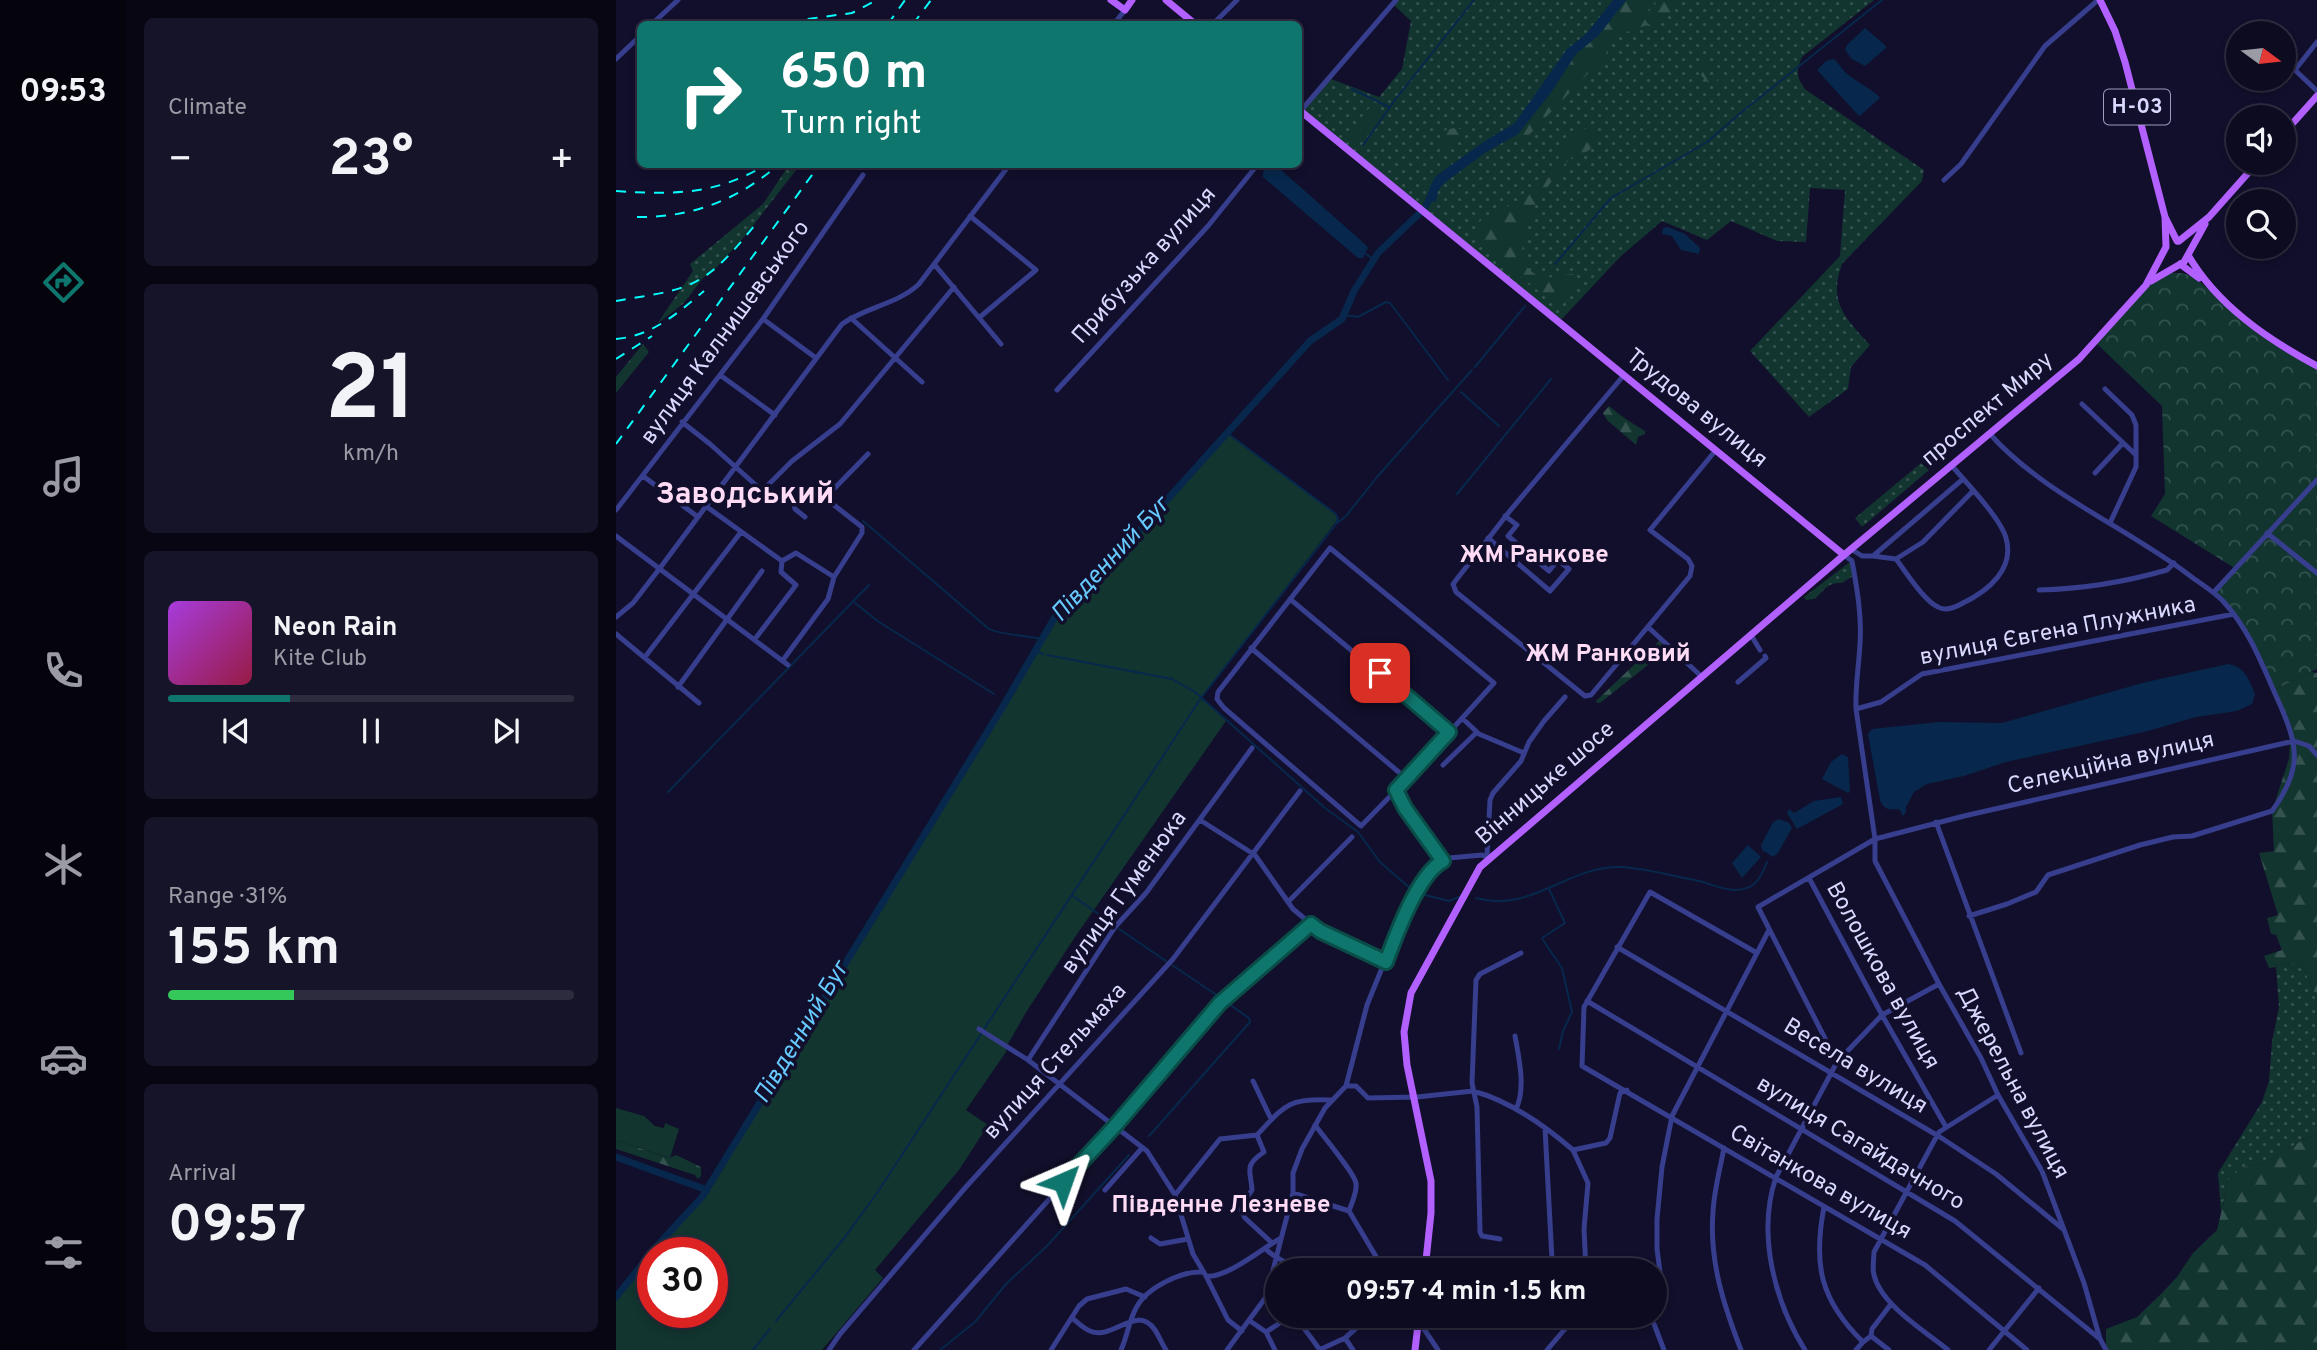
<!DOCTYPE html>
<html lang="en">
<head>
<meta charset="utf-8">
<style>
  :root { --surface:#0d0b20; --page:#161429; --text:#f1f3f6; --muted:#9a9ba5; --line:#2d2b3e; --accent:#0f766e }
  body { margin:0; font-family:Overpass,sans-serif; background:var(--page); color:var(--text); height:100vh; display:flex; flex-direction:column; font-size:26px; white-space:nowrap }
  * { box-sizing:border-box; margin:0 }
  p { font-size:23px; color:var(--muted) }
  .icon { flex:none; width:38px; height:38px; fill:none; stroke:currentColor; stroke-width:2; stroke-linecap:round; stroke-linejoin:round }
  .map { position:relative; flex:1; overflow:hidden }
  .side { display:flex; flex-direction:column; gap:18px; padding:18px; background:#070612; width:490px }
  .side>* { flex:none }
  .top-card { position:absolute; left:21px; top:21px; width:665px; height:147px; border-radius:10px; box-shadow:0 4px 10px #0003,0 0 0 2px var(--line); background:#0f766e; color:#fff; overflow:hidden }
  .needle { width:46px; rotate:105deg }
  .controls { position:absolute; left:1610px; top:21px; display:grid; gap:14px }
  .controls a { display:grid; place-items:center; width:70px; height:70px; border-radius:50%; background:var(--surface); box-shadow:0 4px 10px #0003,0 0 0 2px var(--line); font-size:35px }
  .speed { position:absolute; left:21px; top:1237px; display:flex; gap:14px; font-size:35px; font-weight:700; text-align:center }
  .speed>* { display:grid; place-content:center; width:91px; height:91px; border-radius:50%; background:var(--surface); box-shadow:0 4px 10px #0003,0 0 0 2px var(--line); line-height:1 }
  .speed .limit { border:10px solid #d22; background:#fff; color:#111 }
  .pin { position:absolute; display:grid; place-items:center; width:60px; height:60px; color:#fff; margin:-30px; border-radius:14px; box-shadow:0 4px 10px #0006 }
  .me { position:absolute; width:77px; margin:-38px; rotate:43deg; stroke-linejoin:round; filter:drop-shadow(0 0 5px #0008) }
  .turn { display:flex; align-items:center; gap:24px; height:147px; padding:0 28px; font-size:32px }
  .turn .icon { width:91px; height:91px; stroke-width:2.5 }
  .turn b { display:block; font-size:49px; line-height:60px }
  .big { font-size:52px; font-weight:700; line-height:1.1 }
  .side .card { flex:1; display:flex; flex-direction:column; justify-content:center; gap:10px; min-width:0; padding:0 24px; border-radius:10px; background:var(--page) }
  .side .dial { align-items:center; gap:0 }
  .dial b { font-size:91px; line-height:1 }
  .song { display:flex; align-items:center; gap:21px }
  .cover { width:84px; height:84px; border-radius:10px; background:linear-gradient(135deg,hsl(280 70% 55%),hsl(340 70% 35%)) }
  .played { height:7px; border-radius:4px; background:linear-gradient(90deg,var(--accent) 30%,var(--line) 30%) }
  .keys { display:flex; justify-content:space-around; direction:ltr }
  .heat { display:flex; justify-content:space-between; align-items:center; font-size:38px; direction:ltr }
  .charge { height:10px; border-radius:5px; background:linear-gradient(90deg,#34c759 31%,var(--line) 0) }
  .trip { position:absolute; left:649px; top:1258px; width:402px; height:70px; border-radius:35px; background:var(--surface); box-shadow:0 4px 10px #0003,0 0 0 2px var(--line); font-weight:700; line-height:70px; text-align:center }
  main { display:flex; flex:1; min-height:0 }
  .tabs { display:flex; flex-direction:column; width:126px; justify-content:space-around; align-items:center; background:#05040d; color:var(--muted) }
  .tabs .icon { width:49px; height:49px }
  .tabs .current { color:var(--accent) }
  .tabs b { font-size:32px; color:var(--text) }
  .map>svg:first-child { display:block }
  .grass { fill:url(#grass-dots) }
  .forest { fill:url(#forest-firs) }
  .park { fill:url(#park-crowns) }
  .garden { fill:#123530; fill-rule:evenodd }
  .water { fill:#07284c }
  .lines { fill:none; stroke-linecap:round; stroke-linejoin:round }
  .stream { stroke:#07284c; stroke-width:2 }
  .river { stroke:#07284c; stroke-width:7 }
  .minor { stroke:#373e8d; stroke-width:5 }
  .major { stroke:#b260ff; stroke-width:7 }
  .rail { stroke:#05fffc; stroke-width:2; stroke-dasharray:10 9; stroke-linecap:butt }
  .route-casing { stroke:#0a4d48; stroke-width:18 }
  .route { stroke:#0f766e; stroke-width:12 }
  .labels { text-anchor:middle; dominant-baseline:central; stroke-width:7; stroke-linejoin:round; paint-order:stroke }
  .shield { fill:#110f2b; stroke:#9d9cbf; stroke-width:2 }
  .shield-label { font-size:21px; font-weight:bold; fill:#d9d9ff }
  .street-label { font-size:23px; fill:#d9d9ff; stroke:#110f2b }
  .neighbourhood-label { font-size:24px; font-weight:bold; fill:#ffdbf6; stroke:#110f2b }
  .water-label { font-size:24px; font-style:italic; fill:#67caff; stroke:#110f2b }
  .district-label { font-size:30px; font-weight:bold; fill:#ffdbf6; stroke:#110f2b }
</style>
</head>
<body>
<main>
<nav class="tabs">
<b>09:53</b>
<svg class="icon current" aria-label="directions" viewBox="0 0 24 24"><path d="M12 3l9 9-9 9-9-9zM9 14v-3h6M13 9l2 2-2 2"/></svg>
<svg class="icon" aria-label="music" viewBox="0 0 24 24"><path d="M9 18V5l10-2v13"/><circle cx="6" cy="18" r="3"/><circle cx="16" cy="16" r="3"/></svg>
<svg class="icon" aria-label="phone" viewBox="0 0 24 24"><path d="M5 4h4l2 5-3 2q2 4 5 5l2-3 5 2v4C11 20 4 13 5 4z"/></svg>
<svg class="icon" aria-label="climate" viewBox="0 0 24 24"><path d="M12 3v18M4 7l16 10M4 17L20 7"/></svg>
<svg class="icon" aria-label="car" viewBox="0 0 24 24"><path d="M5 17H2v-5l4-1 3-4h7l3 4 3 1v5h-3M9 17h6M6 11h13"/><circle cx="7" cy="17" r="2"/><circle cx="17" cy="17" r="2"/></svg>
<svg class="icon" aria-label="filters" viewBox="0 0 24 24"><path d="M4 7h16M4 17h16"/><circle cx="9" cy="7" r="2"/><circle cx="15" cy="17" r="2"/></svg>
</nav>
<section class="side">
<div class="card"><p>Climate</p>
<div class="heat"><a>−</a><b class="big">23°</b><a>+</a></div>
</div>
<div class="card dial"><b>21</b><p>km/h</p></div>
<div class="card">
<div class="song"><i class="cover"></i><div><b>Neon Rain</b><p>Kite Club</p></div></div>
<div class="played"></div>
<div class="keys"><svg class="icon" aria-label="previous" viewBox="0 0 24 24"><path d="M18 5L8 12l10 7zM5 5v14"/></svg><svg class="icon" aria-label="pause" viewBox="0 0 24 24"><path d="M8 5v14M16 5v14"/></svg><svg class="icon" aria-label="next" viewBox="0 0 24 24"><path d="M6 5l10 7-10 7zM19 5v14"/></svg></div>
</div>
<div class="card"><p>Range · 31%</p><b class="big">155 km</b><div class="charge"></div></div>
<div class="card"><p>Arrival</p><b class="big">09:57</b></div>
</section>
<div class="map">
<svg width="1701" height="1350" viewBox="0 0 1701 1350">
  <defs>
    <pattern id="grass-dots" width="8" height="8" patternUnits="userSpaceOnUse" patternTransform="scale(1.75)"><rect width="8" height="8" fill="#123530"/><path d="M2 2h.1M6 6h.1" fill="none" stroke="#34524f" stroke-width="1.8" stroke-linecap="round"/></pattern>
    <pattern id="forest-firs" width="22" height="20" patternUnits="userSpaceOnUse" patternTransform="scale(1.75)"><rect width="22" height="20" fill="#123530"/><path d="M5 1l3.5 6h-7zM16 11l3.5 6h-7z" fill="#34524f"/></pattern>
    <pattern id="park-crowns" width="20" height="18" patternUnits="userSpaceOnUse" patternTransform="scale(1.75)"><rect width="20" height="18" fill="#123530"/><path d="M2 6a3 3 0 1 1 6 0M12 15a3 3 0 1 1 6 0" fill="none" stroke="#34524f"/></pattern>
  </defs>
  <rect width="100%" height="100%" fill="#110f2b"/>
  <path class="grass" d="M782 0H1258L1186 57C1180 71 1180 78 1190 90L1308 170 1306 181 1226 264C1212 302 1229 318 1254 345L1235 367 1232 389 1193 417 1134 351 1224 256 1229 190 1194 188 1190 242 1161 241 1115 221 1091 240 1046 221 1004 257 944 321 687 111 715 79 763 97 786 69 795 21 778 5Z
    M173 165H184L129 236 100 268 87 278 68 303 41 324 77 271 74 264 147 204Z
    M1305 463 1313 470 1246 527 1239 518Z
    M1234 562 1237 576 1226 583C1210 582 1209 591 1198 599L1190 600 1188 597Z
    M1680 963 1686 965 1701 998V1135L1692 1137 1648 1163 1627 1167 1613 1179 1605 1212 1602 1173 1646 1102 1653 1081 1656 1042 1663 1007 1660 967 1663 964Z"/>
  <path class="forest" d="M1010 0H1026L1030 9 1037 13 1042 12 1039 3 1041 0H1064C1052 35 999 18 990 55L907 141 904 137 905 130 934 94 960 54 983 35Z
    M1091 60H1094L1109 75 1108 82 1101 89 1099 86 1104 77 1094 68 1091 69 1089 72 1097 82 1095 86 1082 72Z
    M756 105 765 113 742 143 730 135Z
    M974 127 980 133C978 160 961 148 949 164 939 178 925 193 918 208 907 230 895 269 927 277 934 279 949 274 958 274L962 287 952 300 936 302 864 243 859 234 866 218C890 208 914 197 931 176 945 159 951 132 974 127Z
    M841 128 848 130C847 139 842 145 833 149L826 146 824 133 832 129Z
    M27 344 33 352 0 393V377Z
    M993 406C1003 415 1016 423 1029 431V434L1022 437 1020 445 991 420 987 413Z
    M1043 641 1052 649 984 703 979 702Z
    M1695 672 1701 673V998L1686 965 1680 963 1663 964 1660 967 1653 968 1648 956 1666 950 1660 935 1655 934 1651 918 1662 915 1643 853 1658 851 1656 811 1673 759 1674 742 1678 741 1658 690Z
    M1701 1135V1350H1490V1329L1521 1317 1545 1294 1561 1277 1577 1253 1601 1230 1613 1179 1627 1167 1648 1163 1692 1137Z
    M0 1140 53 1158 60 1155 85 1167V1176L82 1179 79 1175 0 1149Z"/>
  <path class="park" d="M1555 273H1565L1579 277 1615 310 1701 368V669L1658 690C1647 651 1626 622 1600 592L1620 569 1535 516 1549 494 1546 406 1480 343 1531 286Z"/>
  <path class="garden" d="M611 433 720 514 722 519 586 697 610 721 459 937 409 1014 392 1044 390 1052 350 1110 372 1125 343 1170 259 1270 267 1278 206 1350H0V1297L40 1247 86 1197 386 708 443 610 493 564ZM37 1253H96V1312H37Z
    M0 1108 28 1116 39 1126 48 1128 49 1123 63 1129 54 1158 0 1140Z"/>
  <path class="water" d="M997 0H1010L983 35 960 54 934 94 902 134 870 152 827 184 822 191 820 202 811 200 814 186 820 176 866 143 899 123 951 49 970 34Z
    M1249 28 1270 46V48L1249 66 1236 59 1229 50 1231 45Z
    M1218 59C1224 65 1228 72 1235 77 1244 84 1258 90 1264 98L1245 115 1243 116 1201 70 1210 61Z
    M652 165 664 169 750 245 752 248 747 258H742L647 177V172Z
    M1052 227 1069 234 1084 248 1083 254 1065 250 1056 236 1046 234 1047 228Z
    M1612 664C1629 667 1633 679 1639 694L1636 704 1621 711 1580 717 1532 731 1390 762 1348 776 1311 784 1298 792 1290 807V812L1287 816 1283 809C1273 810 1268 810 1264 800L1252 734 1256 729 1323 722 1386 723 1526 683Z
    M1226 754 1232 757 1234 792 1232 793 1206 779 1215 762Z
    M1225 797 1227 804 1181 829 1171 813 1173 809 1178 813 1198 801Z
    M1163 819 1173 823 1176 828 1162 853 1157 857 1146 850 1145 845 1157 822Z
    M1132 845 1145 857 1126 878 1116 863Z"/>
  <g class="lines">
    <path class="stream" d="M736 89 773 107
      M747 145 779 100 858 0
      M750 254 757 259
      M939 264 995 198 1091 142 1127 111 1266 0
      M729 315 742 317 770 302 774 303 832 380
      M859 367 909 306
      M845 392 883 426
      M611 433 720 514 722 519 720 523
      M841 494 935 379
      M247 521 373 629C382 634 412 636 426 639
      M239 603 263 622 378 694
      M419 651 427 654
      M431 655 556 679 579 692 709 808 742 832 764 862 795 889
      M52 792 253 585
      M805 894 833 901 843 897
      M457 896 498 925
      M860 898C914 914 953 865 1005 867 1029 868 1055 876 1079 880 1098 884 1118 897 1137 885 1144 880 1148 870 1151 862
      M503 929 550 961
      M926 938 949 923 933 889
      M927 940 946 968 956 1012 947 1031 943 1049
      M556 965 605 998
      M368 1029 585 698 720 524 730 516 761 477 856 370
      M533 1136 634 1022 633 1018 610 1002
      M160 1321 229 1237 261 1193 365 1034
      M137 1350 154 1329
      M324 1350 359 1322 390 1284 430 1247 513 1155"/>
    <path class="river" d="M0 1157 91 1190
      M0 1297 40 1247 86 1197 386 708 443 610 493 564 694 341 726 319 738 291 762 253 809 208 816 193"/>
    <path class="minor" d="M36 24 62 0
      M498 24 509 10
      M597 24 621 0
      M1701 42 1679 70 1701 91
      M0 59 24 36
      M682 114 780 0
      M1328 180 1345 164 1429 46 1482 0
      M354 216 420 270 364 317
      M318 264 385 344
      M235 318 306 382
      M147 319 200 358
      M104 375 159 415
      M1008 375 893 512 837 584 840 592 969 696 975 695 1074 576 1076 566 1072 559 1034 530 1100 450
      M1489 389 1516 415 1520 425V467L1494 523
      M441 390 592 226 642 164
      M1466 404 1520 455
      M66 422 94 444 143 488 157 492 177 501 190 502 209 498 246 527V533L218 577 212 599 167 660
      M1479 473 1506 444
      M27 476 82 517
      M147 490 176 461 224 424 338 287
      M209 498 252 454
      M177 501 179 509 189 517
      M91 507 166 561
      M0 510 147 319 247 175
      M1651 533 1701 573
      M0 536 172 665
      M872 538 934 591 953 569 942 560 933 571 892 536 901 525 889 516
      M714 548 878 683 791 779 745 826 608 708 601 699 602 692Z
      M1235 549 1246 556H1257L1347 479
      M1228 555 1236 561C1241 588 1246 617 1244 643 1243 665 1239 687 1240 709L1259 839V861L1323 984 1365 1058 1382 1095 1426 1171 1468 1283 1484 1339 1490 1350
      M1257 556 1280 559 1307 542 1356 492
      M1280 559C1290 572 1308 601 1322 607 1330 612 1340 607 1347 603 1372 591 1399 569 1390 538 1385 519 1350 482 1336 466
      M166 561 180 553 218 577
      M1423 590C1466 589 1509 582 1551 570L1558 563
      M1598 592 1701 480
      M674 599 833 732
      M0 617 17 603 44 568 226 324C250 307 282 304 303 284L394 164
      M1032 627 1085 676
      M0 634 83 703
      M1135 635 1144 650
      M139 639 180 585 165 572 166 561
      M635 648 791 779
      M29 657 125 532
      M1122 682 1150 658 1149 656
      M62 687 146 571
      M1240 709 1265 702 1306 674 1618 614
      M846 718 863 734 908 753
      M827 765 860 733
      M780 790 789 808 827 861
      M584 820 639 855 677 909 695 924 770 962
      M1320 822 1405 1053
      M871 855 874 800 877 793 905 761 913 742 928 721 949 697
      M1193 878 1266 1015 1330 1127
      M672 902 736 837
      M1353 916 1391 904 1420 892 1432 875 1524 845 1557 837 1576 836 1656 811C1688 767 1682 745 1661 698 1645 662 1634 631 1607 601 1597 591 1585 584 1573 575 1511 528 1425 492 1374 434
      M1001 947 1324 1137 1380 1174 1447 1229
      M1141 953 1034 892 968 1007 966 1066 1309 1265 1411 1350
      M971 1001 1339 1221 1484 1339
      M363 1029 412 1060 531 1151 559 1195 577 1254 590 1276C610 1279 647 1248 665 1238
      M899 1036C903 1058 910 1089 900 1109
      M412 1060 499 927 530 893 636 748
      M1221 1062 1142 907 1259 839 1348 816 1678 741 1693 746 1701 755
      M637 1081 655 1119
      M730 1086H740L752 1098 801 1097 857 1091C894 1101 928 1125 957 1150
      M699 1125C707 1136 740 1175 740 1184 741 1193 736 1202 733 1211
      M929 1128 936 1260
      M641 1135 648 1152C627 1166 635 1171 636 1190L624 1208 629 1218 656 1243
      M1108 1148C1104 1169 1098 1191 1097 1212 1093 1261 1108 1306 1125 1350
      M489 1190 526 1148
      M677 1193 733 1211 768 1270
      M559 1195 604 1139 641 1135C669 1105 672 1098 715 1100
      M1208 1207C1197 1264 1204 1300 1247 1342L1255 1336 1273 1350
      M535 1238 544 1244 572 1239
      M884 1239 866 1236 864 1232 861 1107 856 1083 860 980 864 974 905 953
      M649 1248C657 1257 673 1265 686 1267 697 1268 704 1266 715 1270
      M948 1270 970 1265
      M970 1270 968 1229 972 1183 957 1150 990 1143 994 1138 1004 1093 1011 1090
      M590 1276 612 1320 626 1331
      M1040 1305 1047 1295 1041 1249V1219L1046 1167 1056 1116 1153 930
      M1029 1316 1038 1324 1048 1350
      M456 1318C461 1322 468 1329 474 1331 498 1341 520 1303 539 1330 543 1336 546 1344 550 1350
      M682 1320 694 1316
      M802 1320 822 1350
      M634 1321 650 1332 659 1350
      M650 1332 670 1319 682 1320 704 1350
      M1255 1336 1256 1329 1275 1304
      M729 1338 737 1350
      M213 1350 224 1334 349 1188 557 959 684 791
      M298 1350 499 1126 604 1003 695 924
      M435 1350 463 1306 471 1299 510 1289 529 1297
      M505 1350C511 1337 513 1321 520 1308 530 1288 565 1271 586 1272
      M611 1350 650 1297 677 1193V1173L686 1149 709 1108 730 1086 751 1005 785 921 805 886 823 863 833 858 866 855 873 858
      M703 1350 729 1338 754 1316
      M931 1350 960 1316
      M1189 1350C1158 1301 1141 1233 1160 1177L1221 1062 1266 1015 1323 984
      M1240 1350 1247 1342
      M1332 1350C1309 1331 1265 1305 1258 1275 1256 1268 1258 1260 1258 1252L1323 1132 1382 1095
      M1373 1350 1423 1288"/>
    <path class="major" d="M495 0 509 10 516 0
      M550 0 579 24
      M1484 0 1499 31 1509 62 1549 217 1561 241
      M682 109 1228 555
      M1668 133 1701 96
      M1563 241 1593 217 1641 163
      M1572 255C1601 305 1651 339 1701 366
      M1564 264 1583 278
      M1535 281 1568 262 1589 224
      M809 1270 815 1213V1181L791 1065 788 1032 795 993 864 867 1228 555 1463 359 1530 285 1550 247 1549 217
      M799 1350 803 1316"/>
    <path class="rail" d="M154 24 236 13 261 0
      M272 24 289 0
      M297 24 315 0
      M0 191C57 195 101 195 151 164
      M21 217C74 218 123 200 163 164
      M0 301C25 296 53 294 75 284 102 272 121 246 140 224
      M0 339C36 336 62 313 88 291
      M0 359 36 336
      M0 444 204 164"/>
  </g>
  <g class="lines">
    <defs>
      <path id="route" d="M447 1182 499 1126 604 1003 695 924 704 931 770 962C780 935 802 874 827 861L789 808 780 790 833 732 764 673"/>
    </defs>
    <use href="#route" class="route-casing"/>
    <use href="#route" class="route"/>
  </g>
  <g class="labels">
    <rect class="shield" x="1488" y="89.5" width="66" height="35" rx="5"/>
    <g class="shield-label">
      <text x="1521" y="107">Н-03</text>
    </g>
    <g class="street-label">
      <text transform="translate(529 266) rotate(-48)">Прибузька вулиця</text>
      <text transform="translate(110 333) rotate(-54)">вулиця Калнишевського</text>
      <text transform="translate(1080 409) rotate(39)">Трудова вулиця</text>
      <text transform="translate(1372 410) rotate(-40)">проспект Миру</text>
      <text transform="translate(1442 632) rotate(-11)">вулиця Євгена Плужника</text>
      <text transform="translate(1495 764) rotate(-13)">Селекційна вулиця</text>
      <text transform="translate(930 784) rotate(-41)">Вінницьке шосе</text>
      <text transform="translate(509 893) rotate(-54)">вулиця Гуменюка</text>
      <text transform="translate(1266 976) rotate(61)">Волошкова вулиця</text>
      <text transform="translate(440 1062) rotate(-48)">вулиця Стельмаха</text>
      <text transform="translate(1239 1067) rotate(31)">Весела вулиця</text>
      <text transform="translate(1396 1083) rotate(62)">Джерельна вулиця</text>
      <text transform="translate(1244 1144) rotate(31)">вулиця Сагайдачного</text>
      <text transform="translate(1204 1183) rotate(30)">Світанкова вулиця</text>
    </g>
    <g class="neighbourhood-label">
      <text x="918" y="556">ЖМ Ранкове</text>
      <text x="992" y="655">ЖМ Ранковий</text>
      <text x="605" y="1206">Південне Лезневе</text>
    </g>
    <g class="water-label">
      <text transform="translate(495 560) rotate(-47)">Південний Буг</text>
      <text transform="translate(186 1033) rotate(-59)">Південний Буг</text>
    </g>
    <g class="district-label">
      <text x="129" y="495">Заводський</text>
    </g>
  </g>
</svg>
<div class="controls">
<a><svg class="needle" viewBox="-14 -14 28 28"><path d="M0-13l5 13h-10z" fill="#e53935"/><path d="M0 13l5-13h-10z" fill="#9a9ba5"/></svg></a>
<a><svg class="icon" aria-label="sound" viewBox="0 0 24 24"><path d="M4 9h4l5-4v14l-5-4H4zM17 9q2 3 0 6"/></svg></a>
<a><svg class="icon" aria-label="search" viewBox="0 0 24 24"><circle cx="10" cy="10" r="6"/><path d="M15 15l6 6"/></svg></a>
</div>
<div class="speed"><div class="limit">30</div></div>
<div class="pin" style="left:764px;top:673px;background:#d93025"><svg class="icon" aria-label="arrive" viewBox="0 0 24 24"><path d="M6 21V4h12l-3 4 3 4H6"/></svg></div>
<svg class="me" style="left:447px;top:1182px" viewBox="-20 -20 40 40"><path d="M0-17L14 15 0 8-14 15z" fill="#0f766e" stroke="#fff" stroke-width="4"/></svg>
<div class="trip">09:57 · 4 min · 1.5 km</div>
<div class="top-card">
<div class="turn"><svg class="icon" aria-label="right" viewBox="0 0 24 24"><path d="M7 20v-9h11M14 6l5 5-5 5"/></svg><div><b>650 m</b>Turn right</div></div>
</div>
</div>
</main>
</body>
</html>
